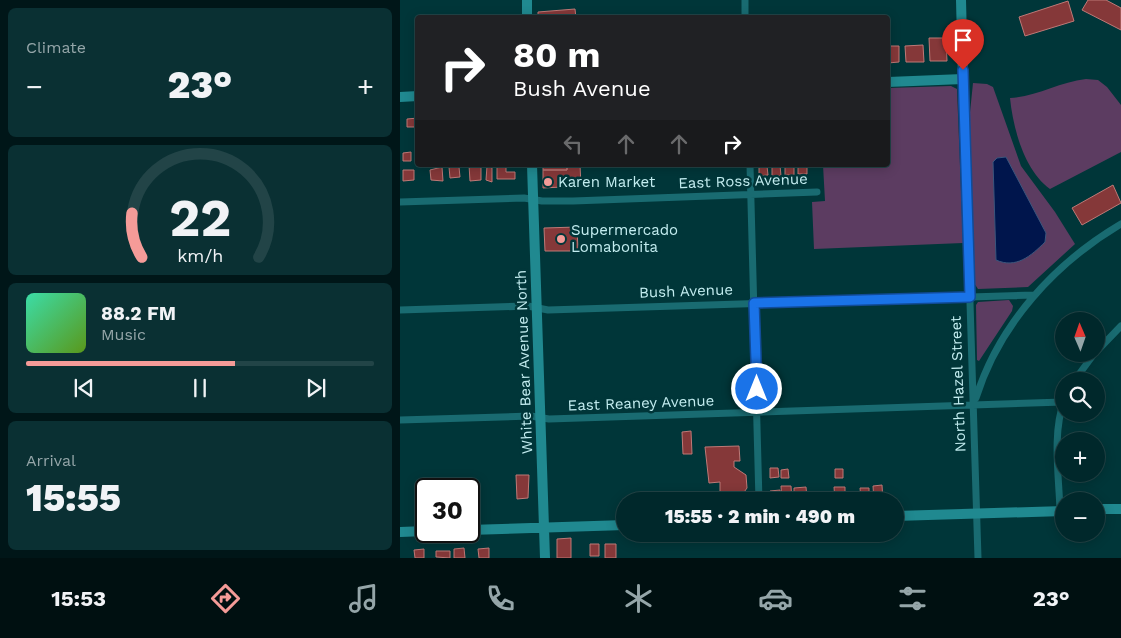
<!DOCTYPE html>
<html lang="en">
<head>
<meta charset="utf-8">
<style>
  :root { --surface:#00282b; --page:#0a3033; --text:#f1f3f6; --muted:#95a6a9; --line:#224447; --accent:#f59b98 }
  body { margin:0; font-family:"Work Sans",sans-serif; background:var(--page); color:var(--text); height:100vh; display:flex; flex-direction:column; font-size:19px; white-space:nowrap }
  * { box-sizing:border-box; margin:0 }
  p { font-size:16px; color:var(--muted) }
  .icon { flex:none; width:28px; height:28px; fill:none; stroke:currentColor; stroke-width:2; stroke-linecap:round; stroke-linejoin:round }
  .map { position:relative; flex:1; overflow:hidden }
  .side { display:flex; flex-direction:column; gap:8px; padding:8px; background:#001618; width:400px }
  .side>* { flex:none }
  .top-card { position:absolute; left:15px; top:15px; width:475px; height:152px; border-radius:5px; box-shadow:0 2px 12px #0003,0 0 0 1px var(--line); background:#202124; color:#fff; overflow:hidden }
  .needle { width:32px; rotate:358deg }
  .fabs { position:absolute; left:655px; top:312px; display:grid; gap:10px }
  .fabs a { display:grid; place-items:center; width:50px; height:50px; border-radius:50%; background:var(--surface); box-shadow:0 2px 12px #0003,0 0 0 1px var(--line); font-size:25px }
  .speed { position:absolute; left:15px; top:478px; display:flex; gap:10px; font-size:25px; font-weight:700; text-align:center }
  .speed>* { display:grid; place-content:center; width:65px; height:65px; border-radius:50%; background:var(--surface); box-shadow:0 2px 12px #0003,0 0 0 1px var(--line); line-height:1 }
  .speed .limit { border:2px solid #111; border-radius:8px; background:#fff; color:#111 }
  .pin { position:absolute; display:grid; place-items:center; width:42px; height:42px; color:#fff; margin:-51px -21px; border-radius:50% 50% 50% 0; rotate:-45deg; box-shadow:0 0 5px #0007 }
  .pin .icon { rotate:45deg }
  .me { position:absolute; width:55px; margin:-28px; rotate:0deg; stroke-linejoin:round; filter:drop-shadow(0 0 4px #0008) }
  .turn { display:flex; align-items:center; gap:18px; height:105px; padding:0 15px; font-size:22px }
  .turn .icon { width:65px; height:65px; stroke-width:2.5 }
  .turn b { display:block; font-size:35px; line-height:42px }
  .lanes { display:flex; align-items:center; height:48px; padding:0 15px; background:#0003; justify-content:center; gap:25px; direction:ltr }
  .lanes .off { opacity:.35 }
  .big { font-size:38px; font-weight:800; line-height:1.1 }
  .side .card { flex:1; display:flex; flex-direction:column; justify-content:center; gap:8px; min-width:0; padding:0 18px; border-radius:8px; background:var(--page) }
  .side .dial { align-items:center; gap:0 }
  .dial svg { height:130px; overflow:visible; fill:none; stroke:var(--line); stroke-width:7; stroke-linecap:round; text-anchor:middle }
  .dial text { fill:var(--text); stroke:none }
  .song { display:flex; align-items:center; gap:15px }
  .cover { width:60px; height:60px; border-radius:8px; background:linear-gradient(135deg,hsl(160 70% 55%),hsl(90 70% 35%)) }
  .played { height:5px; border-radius:2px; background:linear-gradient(90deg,var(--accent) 60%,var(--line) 60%) }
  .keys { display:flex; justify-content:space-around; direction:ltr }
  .heat { display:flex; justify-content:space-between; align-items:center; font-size:28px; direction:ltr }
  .trip { position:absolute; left:216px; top:492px; width:288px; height:50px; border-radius:25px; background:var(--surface); box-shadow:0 2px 12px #0003,0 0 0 1px var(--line); font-weight:800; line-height:50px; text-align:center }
  .menu { display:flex; height:80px; justify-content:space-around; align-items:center; background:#001011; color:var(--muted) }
  .menu .icon { width:35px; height:35px }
  .menu .selected { color:var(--accent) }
  .menu b { font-size:22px; color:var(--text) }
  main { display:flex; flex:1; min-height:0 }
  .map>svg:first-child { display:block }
  .green { fill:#5c3c61 }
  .water { fill:#00154c; stroke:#3a567d }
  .building { fill:#853839; stroke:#be7977 }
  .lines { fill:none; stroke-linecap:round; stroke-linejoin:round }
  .street { stroke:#196b71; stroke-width:7 }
  .secondary { stroke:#208990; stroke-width:10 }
  .route-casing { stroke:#114b97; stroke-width:12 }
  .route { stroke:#1a73e8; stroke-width:9 }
  .poi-dot { fill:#f59b98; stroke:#003639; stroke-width:2 }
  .labels { text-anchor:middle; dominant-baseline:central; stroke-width:5; stroke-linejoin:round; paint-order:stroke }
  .street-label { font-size:15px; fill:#c3edf0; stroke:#003639 }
  .poi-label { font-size:15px; fill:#c3edf0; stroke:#003639; text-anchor:start }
</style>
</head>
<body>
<main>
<section class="side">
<div class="card"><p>Climate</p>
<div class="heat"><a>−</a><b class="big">23°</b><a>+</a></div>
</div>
<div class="card dial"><svg viewBox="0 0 100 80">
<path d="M14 69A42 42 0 1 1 86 69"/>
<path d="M14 69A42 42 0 0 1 8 42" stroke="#f59b98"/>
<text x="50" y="56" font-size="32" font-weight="700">22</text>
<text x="50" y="72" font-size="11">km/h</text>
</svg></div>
<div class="card">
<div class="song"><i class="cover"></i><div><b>88.2 FM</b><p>Music</p></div></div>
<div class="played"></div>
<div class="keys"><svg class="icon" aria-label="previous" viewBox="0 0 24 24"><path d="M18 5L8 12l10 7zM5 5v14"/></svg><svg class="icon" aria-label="pause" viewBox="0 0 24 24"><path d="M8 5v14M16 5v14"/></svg><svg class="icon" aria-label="next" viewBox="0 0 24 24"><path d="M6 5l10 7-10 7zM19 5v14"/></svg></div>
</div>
<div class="card"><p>Arrival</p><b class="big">15:55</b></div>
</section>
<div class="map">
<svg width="721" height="558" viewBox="0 0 721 558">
  <rect width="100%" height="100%" fill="#003639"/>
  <path class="green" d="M686 79 698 80 707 87 721 105V152L650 189C624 170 613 128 610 98 636 97 659 82 686 79Z
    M573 83 587 84 593 87 621 166 655 212 675 244 628 287 578 289 574 283 569 122Z
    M551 86 557 89 563 243 414 249 412 202 425 201 423 165H488V88Z
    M609 300 613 306 612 311 579 361 577 360 576 305 578 302Z"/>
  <path class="water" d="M606 157 646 233 645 242C631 256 616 269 596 260L593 162 597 158Z"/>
  <path class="building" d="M688 0H706L721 8V30L682 10Z
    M668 1 674 21 625 36 619 17Z
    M175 9 176 18H138V12Z
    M529 38H546L547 61H530Z
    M523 45 524 62H506L505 46Z
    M488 46H499V62L488 63Z
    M18 118V127H7V119Z
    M11 152V161H3V153Z
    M69 165H81V180L70 181Z
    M97 165H106V172H115V179H97Z
    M143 165H167V170H143Z
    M167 165H180L181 186 143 188V170H167Z
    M372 165H380L381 176H372Z
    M385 165 394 166V175H385Z
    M398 165H407V174H398Z
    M87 166 92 168V182L86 180Z
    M367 166 368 175 359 176V167Z
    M42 167 43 181 31 180 30 170Z
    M49 167H59L60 177 50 178Z
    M3 170H14V180L3 181Z
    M713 185 721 203 682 225 672 208Z
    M177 227 178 251H145L144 228Z
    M291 431 292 454H283L282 432Z
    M339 446 340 461H334V467L346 475 347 488 342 495H328V498H320V482L309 483 305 447Z
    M370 468H378L379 477 370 478Z
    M388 469 389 478H381V470Z
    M435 469H443V478H435Z
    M116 475H129L128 498 117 499Z
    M482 485 483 501H474L473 486Z
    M381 486H391L392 501H382Z
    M406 487 407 498 394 499V488Z
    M434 487H445V498H441V501H435Z
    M460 488H469V499L461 500Z
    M380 490V501H370V491Z
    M297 493H308V501H298Z
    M171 538V558H157V539Z
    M190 544H199V556H190Z
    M205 544H216V558H205Z
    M64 548 65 558H54V549Z
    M89 548V558H79L78 549Z
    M24 549V558H15L14 550Z
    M36 551H50V558L36 557Z"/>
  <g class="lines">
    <path class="street" d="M345 0V18
      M563 79 578 558
      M350 165 359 501
      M0 202 124 198 142 201H173L417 192
      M0 310 128 306 148 310 634 295
      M696 352 721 326
      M674 381 694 354
      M576 398C599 324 655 263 721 224
      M0 420 131 416 149 419 663 402
      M660 511C659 476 652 434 664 401"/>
    <path class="secondary" d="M127 0V18
      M488 82 563 79 561 0
      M0 97 18 96
      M132 165 145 558
      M696 509H721
      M495 516 664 511
      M69 530 225 525
      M0 532 26 531"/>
  </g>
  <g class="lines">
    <defs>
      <path id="route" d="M357 389 354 303 570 297 563 70"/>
    </defs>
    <use href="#route" class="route-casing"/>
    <use href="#route" class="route"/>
  </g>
  <g class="poi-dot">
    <circle cx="148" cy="182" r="5"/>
    <circle cx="161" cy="239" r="5"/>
  </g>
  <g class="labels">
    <g class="street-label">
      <text transform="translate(343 181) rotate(-2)">East Ross Avenue</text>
      <text transform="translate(286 291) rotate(-2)">Bush Avenue</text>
      <text transform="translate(124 362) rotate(-92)">White Bear Avenue North</text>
      <text transform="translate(558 384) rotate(-92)">North Hazel Street</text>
      <text transform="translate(241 403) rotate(-2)">East Reaney Avenue</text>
    </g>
    <g class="poi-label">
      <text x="158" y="182">Karen Market</text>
      <text x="171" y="230">Supermercado<tspan x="171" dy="17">Lomabonita</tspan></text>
    </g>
  </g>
</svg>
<div class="fabs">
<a><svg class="needle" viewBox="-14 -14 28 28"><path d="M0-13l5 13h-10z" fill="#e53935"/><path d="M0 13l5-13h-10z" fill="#95a6a9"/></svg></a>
<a><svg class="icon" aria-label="search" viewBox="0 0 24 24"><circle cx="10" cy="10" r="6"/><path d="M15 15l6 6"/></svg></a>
<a>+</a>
<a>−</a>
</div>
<div class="speed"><div class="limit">30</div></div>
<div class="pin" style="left:563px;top:70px;background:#d93025"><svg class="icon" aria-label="arrive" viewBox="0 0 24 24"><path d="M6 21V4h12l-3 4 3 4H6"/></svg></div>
<svg class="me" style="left:357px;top:389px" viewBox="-20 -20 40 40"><circle r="17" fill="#1a73e8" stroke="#fff" stroke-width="3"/><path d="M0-11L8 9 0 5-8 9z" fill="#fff"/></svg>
<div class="trip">15:55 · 2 min · 490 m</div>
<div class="top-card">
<div class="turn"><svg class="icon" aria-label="right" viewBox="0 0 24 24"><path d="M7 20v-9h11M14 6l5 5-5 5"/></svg><div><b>80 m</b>Bush Avenue</div></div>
<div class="lanes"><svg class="icon off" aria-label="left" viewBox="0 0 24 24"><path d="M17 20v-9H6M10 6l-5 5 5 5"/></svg><svg class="icon off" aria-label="ahead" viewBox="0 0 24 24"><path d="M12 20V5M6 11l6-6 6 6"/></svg><svg class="icon off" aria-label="ahead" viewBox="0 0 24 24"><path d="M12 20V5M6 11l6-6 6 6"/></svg><svg class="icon" aria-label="right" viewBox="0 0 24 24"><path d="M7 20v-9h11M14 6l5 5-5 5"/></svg></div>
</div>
</div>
</main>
<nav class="menu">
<b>15:53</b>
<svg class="icon selected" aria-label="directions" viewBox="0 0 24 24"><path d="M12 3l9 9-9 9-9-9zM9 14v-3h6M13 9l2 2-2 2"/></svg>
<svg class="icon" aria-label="music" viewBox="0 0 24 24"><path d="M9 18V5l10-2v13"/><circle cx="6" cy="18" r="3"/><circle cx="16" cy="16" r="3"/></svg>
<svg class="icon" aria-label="phone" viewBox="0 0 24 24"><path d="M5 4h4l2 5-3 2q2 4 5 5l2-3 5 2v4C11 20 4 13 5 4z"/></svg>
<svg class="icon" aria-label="climate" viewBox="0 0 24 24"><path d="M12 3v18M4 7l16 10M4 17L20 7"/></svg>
<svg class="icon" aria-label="car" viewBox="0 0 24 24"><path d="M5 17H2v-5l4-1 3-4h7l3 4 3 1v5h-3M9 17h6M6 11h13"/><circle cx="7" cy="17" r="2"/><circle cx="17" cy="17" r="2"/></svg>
<svg class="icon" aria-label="filters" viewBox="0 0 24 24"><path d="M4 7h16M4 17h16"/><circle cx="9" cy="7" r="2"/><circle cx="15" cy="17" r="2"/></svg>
<b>23°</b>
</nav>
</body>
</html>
